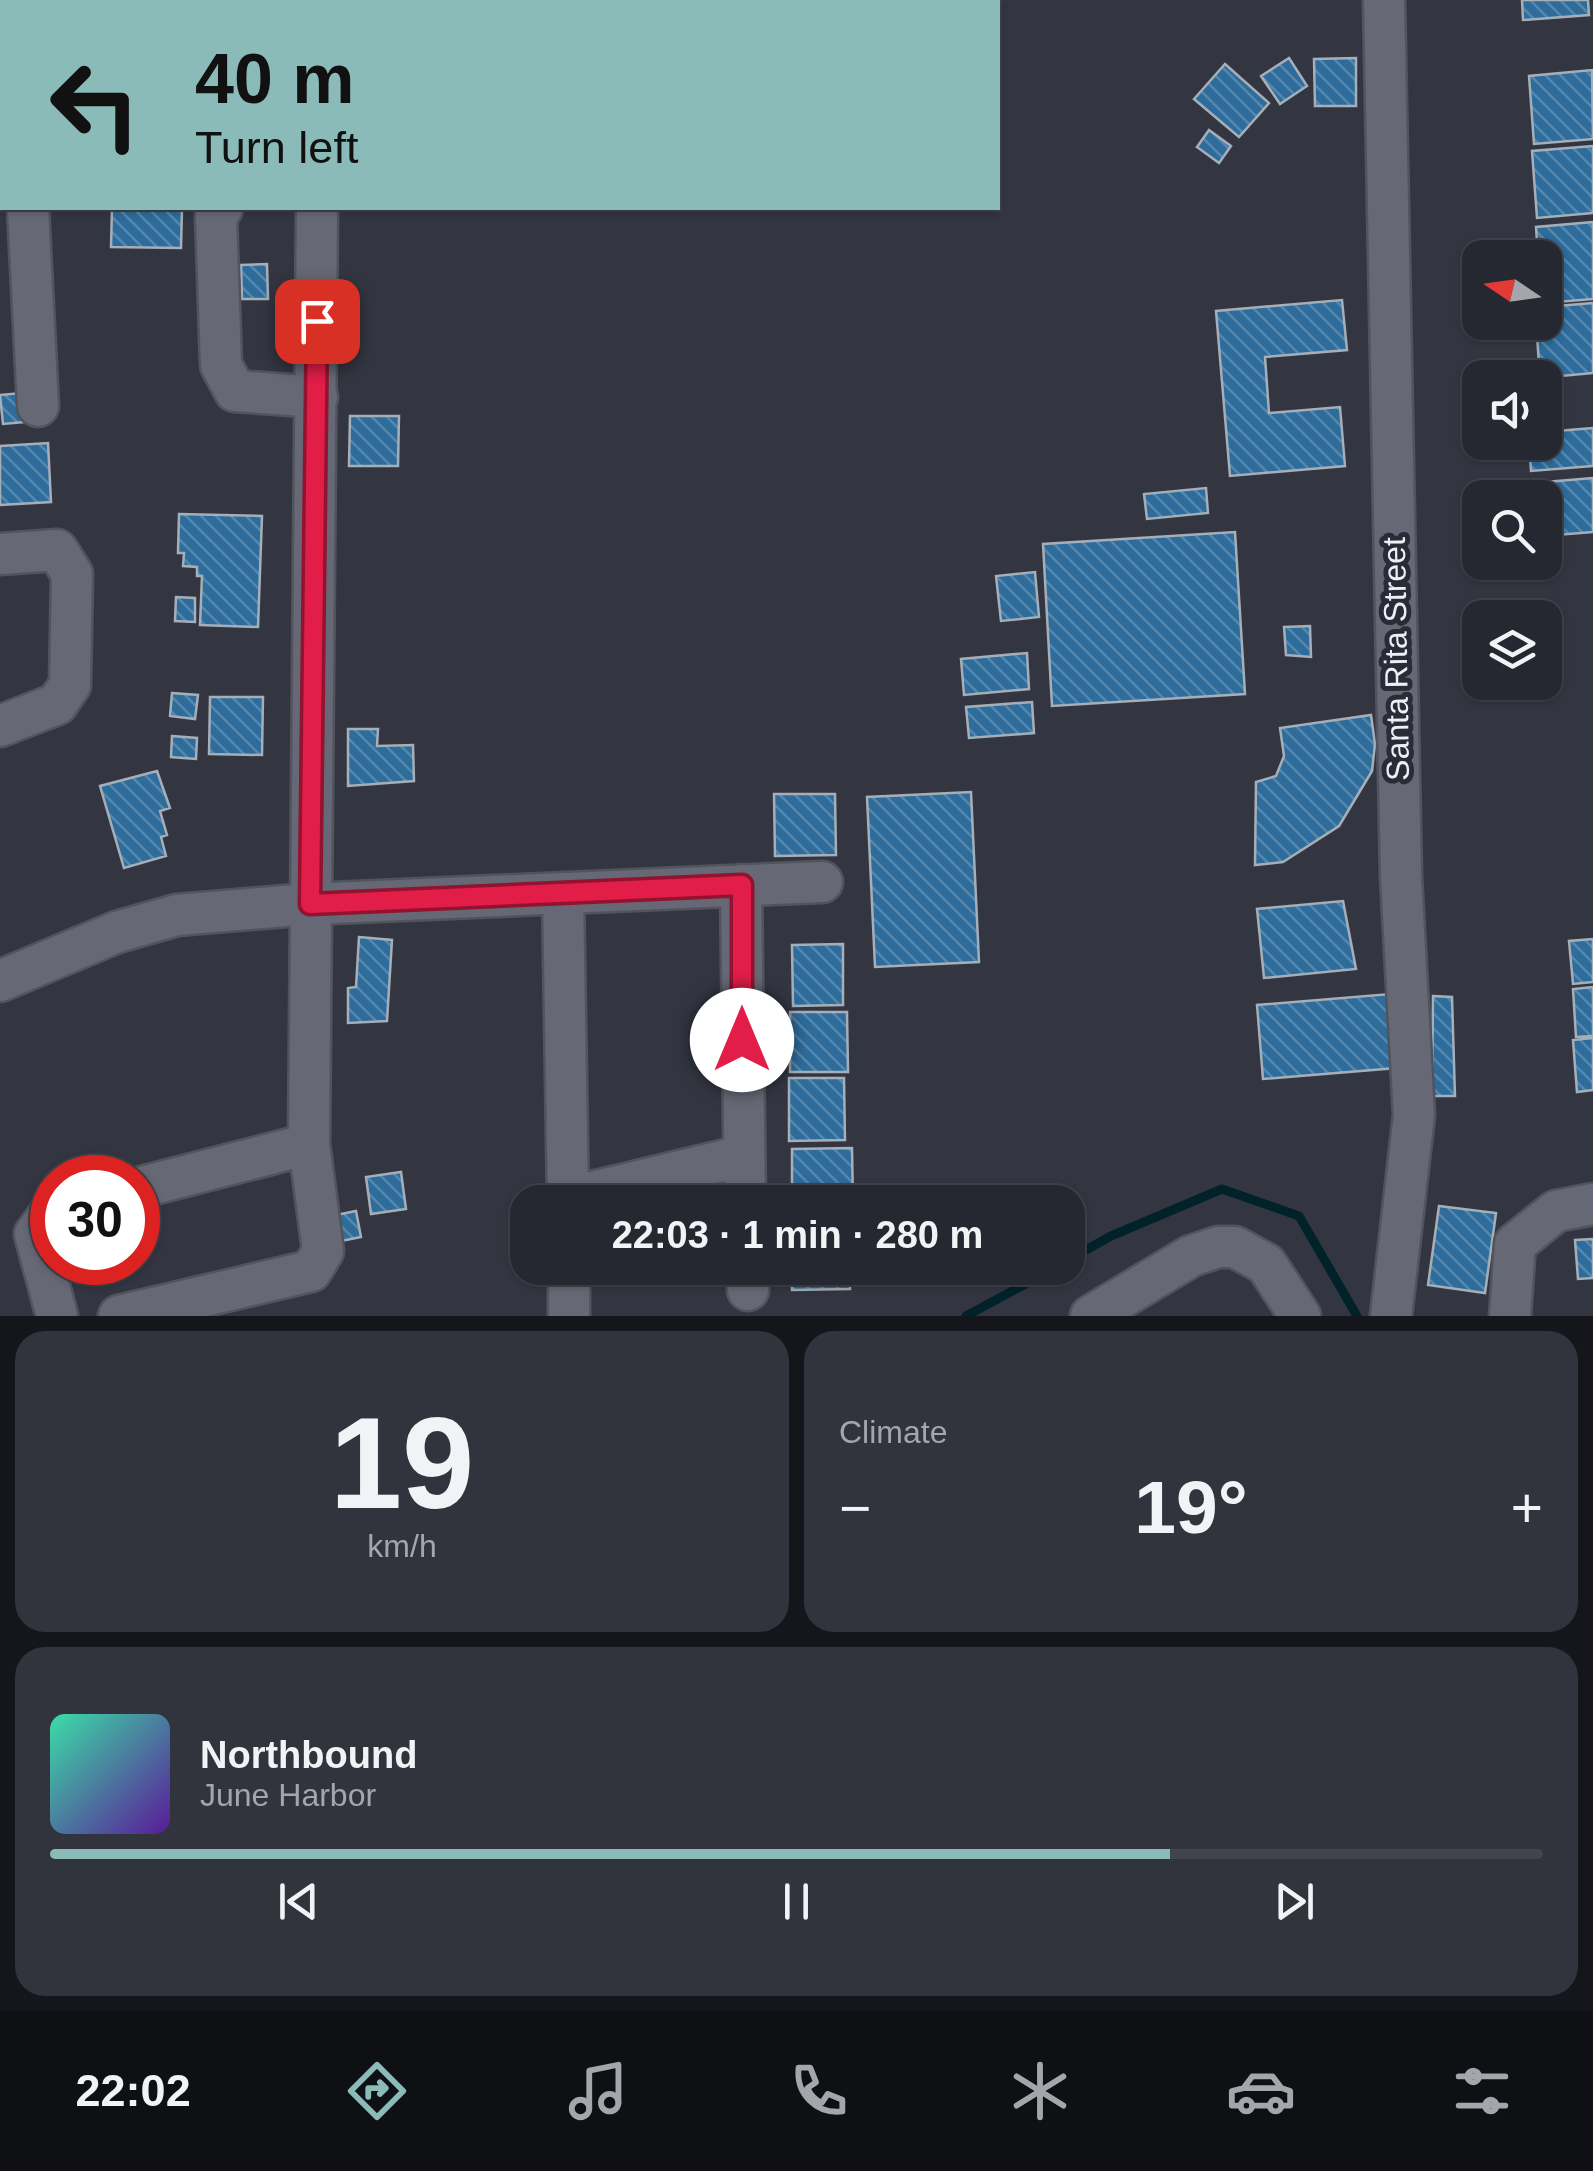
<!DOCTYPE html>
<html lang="en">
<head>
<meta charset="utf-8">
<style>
  :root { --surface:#262831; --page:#32343d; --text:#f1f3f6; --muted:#a4a6ab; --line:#42444d; --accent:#8bbbb9 }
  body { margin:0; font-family:Arial,sans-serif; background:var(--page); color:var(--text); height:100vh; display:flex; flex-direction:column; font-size:38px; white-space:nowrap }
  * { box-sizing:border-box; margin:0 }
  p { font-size:32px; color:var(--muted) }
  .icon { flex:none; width:55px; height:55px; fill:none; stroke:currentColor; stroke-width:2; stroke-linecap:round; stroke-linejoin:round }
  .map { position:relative; height:1316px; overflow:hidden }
  .drawer { display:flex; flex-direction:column; gap:15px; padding:15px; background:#15161b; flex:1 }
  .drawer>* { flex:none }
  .banner { position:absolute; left:0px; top:0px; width:1000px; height:210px; box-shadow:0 2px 8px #0004,0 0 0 2px var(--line); background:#8bbbb9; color:#111; overflow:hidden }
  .needle { width:65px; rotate:283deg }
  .tools { position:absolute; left:1462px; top:240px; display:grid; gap:20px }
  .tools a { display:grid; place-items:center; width:100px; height:100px; border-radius:20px; background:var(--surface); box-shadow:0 2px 8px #0004,0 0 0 2px var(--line); font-size:50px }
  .speed { position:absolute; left:30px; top:1155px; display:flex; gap:20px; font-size:50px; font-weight:700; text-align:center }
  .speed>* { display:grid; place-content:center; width:130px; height:130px; border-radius:50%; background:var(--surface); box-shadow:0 2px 8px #0004,0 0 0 2px var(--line); line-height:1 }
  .speed .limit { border:15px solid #d22; background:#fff; color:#111 }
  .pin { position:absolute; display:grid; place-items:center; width:85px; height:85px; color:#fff; margin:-42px; border-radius:20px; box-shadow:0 5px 15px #0006 }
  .me { position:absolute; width:110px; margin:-55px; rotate:0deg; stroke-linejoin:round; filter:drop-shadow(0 0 8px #0008) }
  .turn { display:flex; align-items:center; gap:35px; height:210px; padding:0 30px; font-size:45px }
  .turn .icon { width:130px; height:130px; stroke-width:2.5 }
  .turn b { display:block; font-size:70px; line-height:85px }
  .big { font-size:75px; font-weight:700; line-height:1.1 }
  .drawer .card { flex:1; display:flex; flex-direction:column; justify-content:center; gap:15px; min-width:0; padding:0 35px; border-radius:30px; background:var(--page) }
  .drawer .dial { align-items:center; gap:0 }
  .dial b { font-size:130px; line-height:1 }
  .song { display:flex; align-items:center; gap:30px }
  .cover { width:120px; height:120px; border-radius:15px; background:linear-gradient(135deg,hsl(160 70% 55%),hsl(270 70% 35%)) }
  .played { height:10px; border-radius:5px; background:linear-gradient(90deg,var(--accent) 75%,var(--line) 75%) }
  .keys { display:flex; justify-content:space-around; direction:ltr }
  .heat { display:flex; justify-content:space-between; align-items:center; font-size:55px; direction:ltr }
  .drawer .tiles { flex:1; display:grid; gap:15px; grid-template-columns:1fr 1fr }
  .card:last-child { grid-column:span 2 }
  .trip { position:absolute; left:510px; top:1185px; width:575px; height:100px; border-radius:30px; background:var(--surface); box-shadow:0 2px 8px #0004,0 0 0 2px var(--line); font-weight:700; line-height:100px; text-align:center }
  .dock { display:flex; height:160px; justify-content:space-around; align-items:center; background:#0f1014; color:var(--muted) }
  .dock .icon { width:70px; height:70px }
  .dock .on { color:var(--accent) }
  .dock b { font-size:45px; color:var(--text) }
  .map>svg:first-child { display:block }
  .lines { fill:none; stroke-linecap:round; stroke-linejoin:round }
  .stream { stroke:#022229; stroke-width:9 }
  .building { fill:url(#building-back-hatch); stroke:#a4afb9; stroke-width:2.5 }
  .minor-casing { stroke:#52545d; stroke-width:45 }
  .minor { stroke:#666975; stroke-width:40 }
  .route-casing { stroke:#92132f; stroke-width:25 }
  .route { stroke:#e11d48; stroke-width:18 }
  .labels { text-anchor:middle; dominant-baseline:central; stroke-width:10; stroke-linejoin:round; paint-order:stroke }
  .street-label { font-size:32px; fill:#edeff6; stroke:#292c36 }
</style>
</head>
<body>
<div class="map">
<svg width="1593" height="1316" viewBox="0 0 1593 1316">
  <defs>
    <pattern id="building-back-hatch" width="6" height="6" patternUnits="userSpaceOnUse" patternTransform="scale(2.5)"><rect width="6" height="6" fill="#2d6c9b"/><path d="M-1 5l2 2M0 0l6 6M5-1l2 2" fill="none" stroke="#5688ae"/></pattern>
  </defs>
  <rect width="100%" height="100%" fill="#333641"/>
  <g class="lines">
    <path class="stream" d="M1068 1260 1111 1236 1222 1189 1299 1216 1357 1316
      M966 1316 1055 1268"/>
  </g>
  <path class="building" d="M1522 0H1588L1589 15 1523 20Z
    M1289 58 1307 86 1280 104 1261 76Z
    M1356 58V106H1315L1314 59Z
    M1225 64 1269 103 1239 137 1194 99Z
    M1592 70 1593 139 1534 144 1529 76Z
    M1209 130 1231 146 1219 163 1197 147Z
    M1593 146V213L1537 218 1532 151Z
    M112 208H182L181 248 111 247Z
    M1593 222V299L1545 303V258H1538L1536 227Z
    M267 264 268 299H242L241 265Z
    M1342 300 1347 350 1265 357 1269 413 1340 407 1345 466 1230 476 1216 311Z
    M1593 303V373L1540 378 1536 322H1545V307Z
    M33 392 36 421 3 424 0 395Z
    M350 416H399L398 466H349Z
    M1593 428V466L1531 471 1529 442H1545V432Z
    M48 443 51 502 0 505V446Z
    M1593 478V532L1545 536V498H1535L1534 483Z
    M1206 488 1208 513 1147 519 1144 494Z
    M179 514 262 516 258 627 200 625 202 576H197V567L183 566 184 553H178Z
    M1235 532 1245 694 1052 706 1043 544Z
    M1035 572 1039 617 1001 621 996 576Z
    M176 597 195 598V622L175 621Z
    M1310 626 1311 657 1286 655 1284 627Z
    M1027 653 1029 689 964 695 961 659Z
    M172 693 198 695 195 719 170 716Z
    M210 697H263L262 755 209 754Z
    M1032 702 1034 733 969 738 966 707Z
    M1371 715 1375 744 1372 771 1339 826 1283 862 1255 865 1256 782 1276 776 1284 756 1280 728Z
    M348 729H378L377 746 413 745 414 781 348 786Z
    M172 736 197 738 196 759 171 757Z
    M157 771 170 808 160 811 167 835 161 837 166 856 124 868 100 786Z
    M971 792 979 962 875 967 867 797Z
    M774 794H835L836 855 775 856Z
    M1343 901 1356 969 1264 978 1257 909Z
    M359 937 392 940 387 1021 348 1023V988L356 987Z
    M1593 939V982L1573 984 1569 941Z
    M843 944V1005L793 1006 792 945Z
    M1593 987V1036L1576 1037 1573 989Z
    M1390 994 1396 1068 1263 1079 1257 1005Z
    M1433 996 1452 997 1455 1096H1432Z
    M790 1012H847L848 1072H790Z
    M1593 1038V1090L1577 1092 1573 1040Z
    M789 1078H844L845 1140 789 1141Z
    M852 1148 853 1202H792V1149Z
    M401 1172 406 1209 371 1214 366 1177Z
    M1439 1206 1496 1213 1485 1293 1428 1285Z
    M356 1211 361 1237 341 1241 336 1215Z
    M1593 1239V1278L1578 1279 1575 1240Z
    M791 1268H850V1289L792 1290Z"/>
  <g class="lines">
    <defs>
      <path id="minor" d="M1384 0 1401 877 1414 1115 1391 1316
        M199 2 209 0
        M348 2 349 0
        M396 2 397 0
        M0 52 2 51
        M0 173H2
        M28 208 38 406
        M222 208 216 216 221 365 235 391 317 397
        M0 554 57 550 72 574 70 685 57 704 0 726
        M741 885 745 1202
        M563 893 568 1202
        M0 981 117 932 177 915 309 904 822 882
        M138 1188 309 1144
        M568 1198 743 1156
        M52 1211 35 1234 57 1316
        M569 1268V1315
        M747 1268 748 1290
        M119 1316 311 1271 323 1251 309 1144 317 208
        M1091 1316 1191 1256 1218 1247H1235L1266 1264 1300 1316
        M1510 1316 1515 1244 1556 1211 1593 1204"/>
    </defs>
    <use href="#minor" class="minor-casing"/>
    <use href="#minor" class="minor"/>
  </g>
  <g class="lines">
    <defs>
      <path id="route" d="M317 321 310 904 742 885V1040"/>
    </defs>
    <use href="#route" class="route-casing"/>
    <use href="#route" class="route"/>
  </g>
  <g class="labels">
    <g class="street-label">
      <text transform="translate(1396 659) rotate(-91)">Santa Rita Street</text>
    </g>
  </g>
</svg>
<div class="tools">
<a><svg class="needle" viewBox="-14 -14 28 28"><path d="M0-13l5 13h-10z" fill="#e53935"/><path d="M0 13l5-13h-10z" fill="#a4a6ab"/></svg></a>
<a><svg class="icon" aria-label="sound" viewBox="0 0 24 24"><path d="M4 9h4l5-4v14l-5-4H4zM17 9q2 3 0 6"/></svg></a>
<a><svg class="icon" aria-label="search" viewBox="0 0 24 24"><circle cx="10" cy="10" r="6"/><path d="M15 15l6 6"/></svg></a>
<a><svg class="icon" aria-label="layers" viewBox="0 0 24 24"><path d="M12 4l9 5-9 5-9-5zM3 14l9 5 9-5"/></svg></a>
</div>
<div class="speed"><div class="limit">30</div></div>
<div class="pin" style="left:317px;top:321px;background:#d93025"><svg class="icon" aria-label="arrive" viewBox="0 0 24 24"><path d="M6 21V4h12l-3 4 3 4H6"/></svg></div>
<svg class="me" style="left:742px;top:1040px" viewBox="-20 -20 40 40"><circle r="19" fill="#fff"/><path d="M0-13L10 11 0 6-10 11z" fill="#e11d48"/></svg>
<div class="trip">22:03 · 1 min · 280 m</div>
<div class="banner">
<div class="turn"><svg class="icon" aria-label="left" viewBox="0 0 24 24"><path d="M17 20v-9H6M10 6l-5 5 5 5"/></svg><div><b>40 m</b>Turn left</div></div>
</div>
</div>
<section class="drawer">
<div class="tiles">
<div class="card dial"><b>19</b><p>km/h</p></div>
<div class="card"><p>Climate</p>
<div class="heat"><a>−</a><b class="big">19°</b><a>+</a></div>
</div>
<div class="card">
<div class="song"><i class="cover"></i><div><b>Northbound</b><p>June Harbor</p></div></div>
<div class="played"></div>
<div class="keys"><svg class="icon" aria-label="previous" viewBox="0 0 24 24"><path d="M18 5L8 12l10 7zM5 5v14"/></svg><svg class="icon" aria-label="pause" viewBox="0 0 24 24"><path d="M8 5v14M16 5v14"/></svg><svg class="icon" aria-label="next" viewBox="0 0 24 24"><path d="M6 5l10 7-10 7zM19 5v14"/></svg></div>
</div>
</div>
</section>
<nav class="dock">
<b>22:02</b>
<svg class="icon on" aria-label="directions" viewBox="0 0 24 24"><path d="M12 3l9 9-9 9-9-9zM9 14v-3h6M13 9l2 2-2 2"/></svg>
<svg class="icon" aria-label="music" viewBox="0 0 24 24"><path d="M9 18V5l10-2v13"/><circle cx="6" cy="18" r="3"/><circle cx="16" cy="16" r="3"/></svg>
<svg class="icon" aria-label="phone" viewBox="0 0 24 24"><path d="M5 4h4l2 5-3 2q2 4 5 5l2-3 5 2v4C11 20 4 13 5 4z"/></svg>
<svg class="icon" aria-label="climate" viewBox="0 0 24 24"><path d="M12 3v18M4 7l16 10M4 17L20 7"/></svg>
<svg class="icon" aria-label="car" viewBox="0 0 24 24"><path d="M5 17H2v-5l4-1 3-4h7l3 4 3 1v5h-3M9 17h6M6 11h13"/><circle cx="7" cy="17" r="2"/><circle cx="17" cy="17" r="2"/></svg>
<svg class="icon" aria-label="filters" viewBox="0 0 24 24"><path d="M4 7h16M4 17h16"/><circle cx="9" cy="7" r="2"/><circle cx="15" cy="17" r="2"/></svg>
</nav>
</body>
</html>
